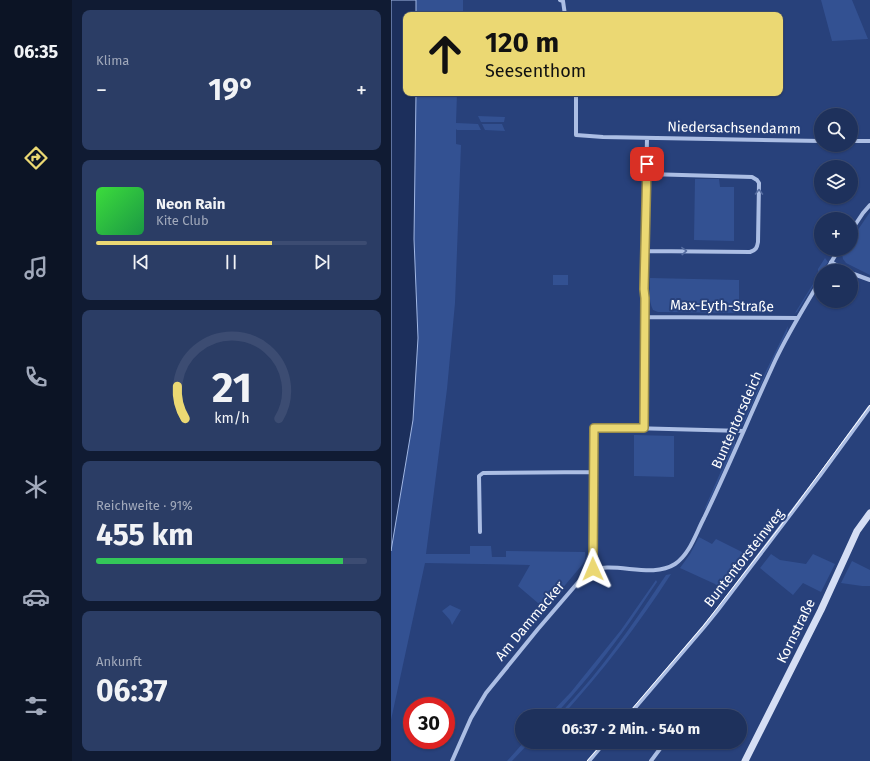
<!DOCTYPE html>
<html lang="de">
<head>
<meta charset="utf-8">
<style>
  :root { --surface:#1e315c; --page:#2b3d65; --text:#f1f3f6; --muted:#a1a9bb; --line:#3c4c72; --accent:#ebd873 }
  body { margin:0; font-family:"Fira Sans",sans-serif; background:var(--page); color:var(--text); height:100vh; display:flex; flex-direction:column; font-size:15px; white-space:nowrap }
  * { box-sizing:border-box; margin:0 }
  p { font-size:13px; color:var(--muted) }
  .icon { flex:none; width:22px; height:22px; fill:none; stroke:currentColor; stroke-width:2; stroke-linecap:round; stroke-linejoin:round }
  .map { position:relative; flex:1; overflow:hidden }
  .drawer { display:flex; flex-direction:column; gap:10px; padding:10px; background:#101b33; width:319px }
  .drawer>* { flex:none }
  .banner { position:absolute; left:12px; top:12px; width:380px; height:84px; border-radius:8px; box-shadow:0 1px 3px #0004,0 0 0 1px var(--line); background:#ebd873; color:#111; overflow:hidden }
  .buttons { position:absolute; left:423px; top:108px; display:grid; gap:8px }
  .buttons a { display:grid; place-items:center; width:44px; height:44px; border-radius:50%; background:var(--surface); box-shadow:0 1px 3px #0004,0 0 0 1px var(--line); font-size:20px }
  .speed { position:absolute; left:12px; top:697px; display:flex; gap:8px; font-size:20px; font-weight:700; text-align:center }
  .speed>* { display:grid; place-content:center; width:52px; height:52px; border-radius:50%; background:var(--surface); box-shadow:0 1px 3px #0004,0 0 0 1px var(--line); line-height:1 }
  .speed .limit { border:6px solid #d22; background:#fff; color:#111 }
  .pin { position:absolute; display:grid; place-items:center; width:34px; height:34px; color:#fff; margin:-17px; border-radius:8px; box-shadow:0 2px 6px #0006 }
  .me { position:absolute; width:44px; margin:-22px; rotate:359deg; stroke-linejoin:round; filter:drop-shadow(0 0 3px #0008) }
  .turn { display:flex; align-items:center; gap:14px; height:84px; padding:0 16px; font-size:18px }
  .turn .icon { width:52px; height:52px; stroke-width:2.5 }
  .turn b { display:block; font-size:28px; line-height:34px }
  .big { font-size:30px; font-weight:700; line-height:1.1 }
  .drawer .widget { flex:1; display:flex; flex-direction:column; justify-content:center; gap:6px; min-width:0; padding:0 14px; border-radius:8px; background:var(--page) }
  .drawer .dial { align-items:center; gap:0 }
  .dial svg { height:104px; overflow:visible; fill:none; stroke:var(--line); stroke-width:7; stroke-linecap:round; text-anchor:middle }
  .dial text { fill:var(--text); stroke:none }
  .song { display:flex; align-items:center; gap:12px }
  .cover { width:48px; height:48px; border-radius:6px; background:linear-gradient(135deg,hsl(120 70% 55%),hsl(140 70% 35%)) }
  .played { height:4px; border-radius:2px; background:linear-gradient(90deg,var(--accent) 65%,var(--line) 65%) }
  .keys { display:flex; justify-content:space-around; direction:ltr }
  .heat { display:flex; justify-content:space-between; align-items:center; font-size:22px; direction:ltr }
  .charge { height:6px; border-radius:3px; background:linear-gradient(90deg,#34c759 91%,var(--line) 0) }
  .trip { position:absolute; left:124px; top:709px; width:232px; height:40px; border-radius:20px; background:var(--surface); box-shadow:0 1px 3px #0004,0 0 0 1px var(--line); font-weight:700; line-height:40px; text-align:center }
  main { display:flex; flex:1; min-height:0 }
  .dock { display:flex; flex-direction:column; width:72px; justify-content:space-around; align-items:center; background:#0c1425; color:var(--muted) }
  .dock .icon { width:28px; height:28px }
  .dock .current { color:var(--accent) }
  .dock b { font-size:18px; color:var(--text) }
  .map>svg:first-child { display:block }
  .green { fill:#335192 }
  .water { fill:#1c2f5c; stroke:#a1b7e4 }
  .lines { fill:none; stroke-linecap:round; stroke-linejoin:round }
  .street { stroke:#acbee4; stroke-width:4 }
  .secondary { stroke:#d5def4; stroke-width:7 }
  .tram { stroke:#fff; stroke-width:1 }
  .oneway { stroke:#566da0 }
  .route-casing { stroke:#998c4b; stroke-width:10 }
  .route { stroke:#ebd873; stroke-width:7 }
  .labels { text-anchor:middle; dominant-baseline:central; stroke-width:4; stroke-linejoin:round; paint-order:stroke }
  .street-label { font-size:14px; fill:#fff; stroke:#28417b }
</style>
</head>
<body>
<main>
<nav class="dock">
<b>06:35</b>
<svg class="icon current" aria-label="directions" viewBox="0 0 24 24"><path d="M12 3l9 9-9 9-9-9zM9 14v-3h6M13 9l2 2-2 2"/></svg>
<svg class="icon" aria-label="music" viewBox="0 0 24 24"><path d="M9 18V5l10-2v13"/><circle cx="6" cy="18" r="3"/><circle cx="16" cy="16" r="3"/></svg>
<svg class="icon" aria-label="phone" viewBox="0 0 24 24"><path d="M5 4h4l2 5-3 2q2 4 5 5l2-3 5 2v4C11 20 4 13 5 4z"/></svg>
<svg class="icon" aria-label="climate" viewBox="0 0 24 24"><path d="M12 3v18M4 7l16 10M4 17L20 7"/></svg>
<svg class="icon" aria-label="car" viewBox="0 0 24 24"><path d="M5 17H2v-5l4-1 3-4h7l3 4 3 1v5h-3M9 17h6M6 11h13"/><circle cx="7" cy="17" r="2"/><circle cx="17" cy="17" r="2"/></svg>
<svg class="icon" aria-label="filters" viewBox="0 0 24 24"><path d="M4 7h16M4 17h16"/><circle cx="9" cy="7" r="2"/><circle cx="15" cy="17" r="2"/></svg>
</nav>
<section class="drawer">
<div class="widget"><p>Klima</p>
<div class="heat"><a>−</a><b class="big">19°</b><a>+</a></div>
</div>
<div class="widget">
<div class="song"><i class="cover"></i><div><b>Neon Rain</b><p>Kite Club</p></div></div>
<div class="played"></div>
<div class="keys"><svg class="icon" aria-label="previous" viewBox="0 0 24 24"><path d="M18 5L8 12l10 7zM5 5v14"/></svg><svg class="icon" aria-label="pause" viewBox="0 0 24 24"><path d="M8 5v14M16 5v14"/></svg><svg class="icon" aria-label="next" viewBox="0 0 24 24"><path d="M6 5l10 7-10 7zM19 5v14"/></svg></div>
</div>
<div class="widget dial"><svg viewBox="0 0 100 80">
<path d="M14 69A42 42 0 1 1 86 69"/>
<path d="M14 69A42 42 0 0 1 8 44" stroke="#ebd873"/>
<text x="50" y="56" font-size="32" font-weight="700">21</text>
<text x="50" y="72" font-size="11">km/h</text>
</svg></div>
<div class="widget"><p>Reichweite · 91%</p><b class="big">455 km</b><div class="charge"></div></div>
<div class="widget"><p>Ankunft</p><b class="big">06:37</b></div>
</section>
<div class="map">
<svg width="479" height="761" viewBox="0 0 479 761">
  <rect width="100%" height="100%" fill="#28417b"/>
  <path class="green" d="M25 0H72V15H25Z
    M430 0H461L477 39 441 41Z
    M25 93H66L65 123 87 124 90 130H66L65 129V144L70 145 64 303 56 389 35 554H79V546H100L101 557H115V551L194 552C195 558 194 561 191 565L154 609 127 586 139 565 34 563 0 720V551L22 420 27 338 23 239Z
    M87 116 114 117 113 122H90Z
    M91 124H111L114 131 94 130Z
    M304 179H328L329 187H343V241L303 240Z
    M479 212V275L455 263 452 259 451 254 454 249H460V240Z
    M434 258 437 262 431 271H430V273L406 312 404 313 427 276V269Z
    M162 275H177V285H162Z
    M259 278 348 280V313L267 312 262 310C257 300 259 288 259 278Z
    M397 326 396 332 374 376 353 423 350 427 373 375Z
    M243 435 283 436V477L243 476Z
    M344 439V445L315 508 313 510Z
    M308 537 321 544 325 539 359 556 332 592 324 584 289 568 299 554Z
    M380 554 389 560 415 564 422 554 444 564 430 592 412 583 402 595 369 568Z
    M461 561 479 570V586H471L450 583Z
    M280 574C248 624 211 672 171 716H167C182 699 197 683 211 665 234 636 254 606 275 575Z
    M265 580 266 582C254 599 243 617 231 633 210 662 187 690 163 716H157L180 692 230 630Z
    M59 605 70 610 61 625 59 620 51 611Z
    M133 742H139L121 761H116Z"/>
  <path class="water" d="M0 0H25V15H15V93H25L23 239 27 338 22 420 0 551Z"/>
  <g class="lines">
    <path class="street" d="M169 0 172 1 174 15
      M185 93V135L212 137 430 141
      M460 141H479
      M460 231 472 213 479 205
      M254 251 359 252C365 250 366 248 367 242L368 183 366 180 361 177 256 174
      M440 262 455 271
      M435 271 448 249
      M460 273 479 280
      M254 317 407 318
      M253 428 255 298 253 289 256 138
      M89 532 88 476 92 473 202 472
      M202 569 203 427 352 431
      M237 716 313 627 326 611 430 474 479 407
      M292 716 295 711
      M61 761 80 718 95 693 147 629 196 572C222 559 259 580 284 564 299 554 305 533 313 518 338 466 360 413 384 361 397 333 414 306 430 279
      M198 761 214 742
      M260 761 274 742"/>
    <path class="secondary" d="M354 761 430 610 466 531 479 513"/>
    <path class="tram" d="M235 716 313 625 388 528 479 405
      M196 761 213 742"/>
  </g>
  <defs><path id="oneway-chevron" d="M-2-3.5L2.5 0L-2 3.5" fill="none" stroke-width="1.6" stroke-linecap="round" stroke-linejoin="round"/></defs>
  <g class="oneway">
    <use href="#oneway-chevron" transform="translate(368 192) rotate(-89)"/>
    <use href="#oneway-chevron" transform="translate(293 251) rotate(-2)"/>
  </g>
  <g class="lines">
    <defs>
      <path id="route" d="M202 569 203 428H253L254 298 253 289 256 164"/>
    </defs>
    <use href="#route" class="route-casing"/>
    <use href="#route" class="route"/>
  </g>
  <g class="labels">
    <g class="street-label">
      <text transform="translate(343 128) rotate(1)">Niedersachsendamm</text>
      <text transform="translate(331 306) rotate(1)">Max-Eyth-Straße</text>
      <text transform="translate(346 420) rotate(-66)">Buntentorsdeich</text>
      <text transform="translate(353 558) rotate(-52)">Buntentorsteinweg</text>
      <text transform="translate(139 621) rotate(-50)">Am Dammacker</text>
      <text transform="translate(405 631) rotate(-64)">Kornstraße</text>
    </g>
  </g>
</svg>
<div class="buttons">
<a><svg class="icon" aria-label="search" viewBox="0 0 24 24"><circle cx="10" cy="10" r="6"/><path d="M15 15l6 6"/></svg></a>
<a><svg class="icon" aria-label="layers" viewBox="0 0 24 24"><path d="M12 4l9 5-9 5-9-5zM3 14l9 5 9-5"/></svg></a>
<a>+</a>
<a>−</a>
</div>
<div class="speed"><div class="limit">30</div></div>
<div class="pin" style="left:256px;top:164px;background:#d93025"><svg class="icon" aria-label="arrive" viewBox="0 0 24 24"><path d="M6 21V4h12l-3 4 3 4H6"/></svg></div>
<svg class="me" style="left:202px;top:569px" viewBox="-20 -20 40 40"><path d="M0-17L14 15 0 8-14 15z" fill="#ebd873" stroke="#fff" stroke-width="4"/></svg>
<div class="trip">06:37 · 2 Min. · 540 m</div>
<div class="banner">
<div class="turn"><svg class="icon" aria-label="ahead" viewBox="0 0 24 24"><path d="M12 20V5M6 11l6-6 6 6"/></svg><div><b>120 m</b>Seesenthom</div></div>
</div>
</div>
</main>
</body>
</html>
